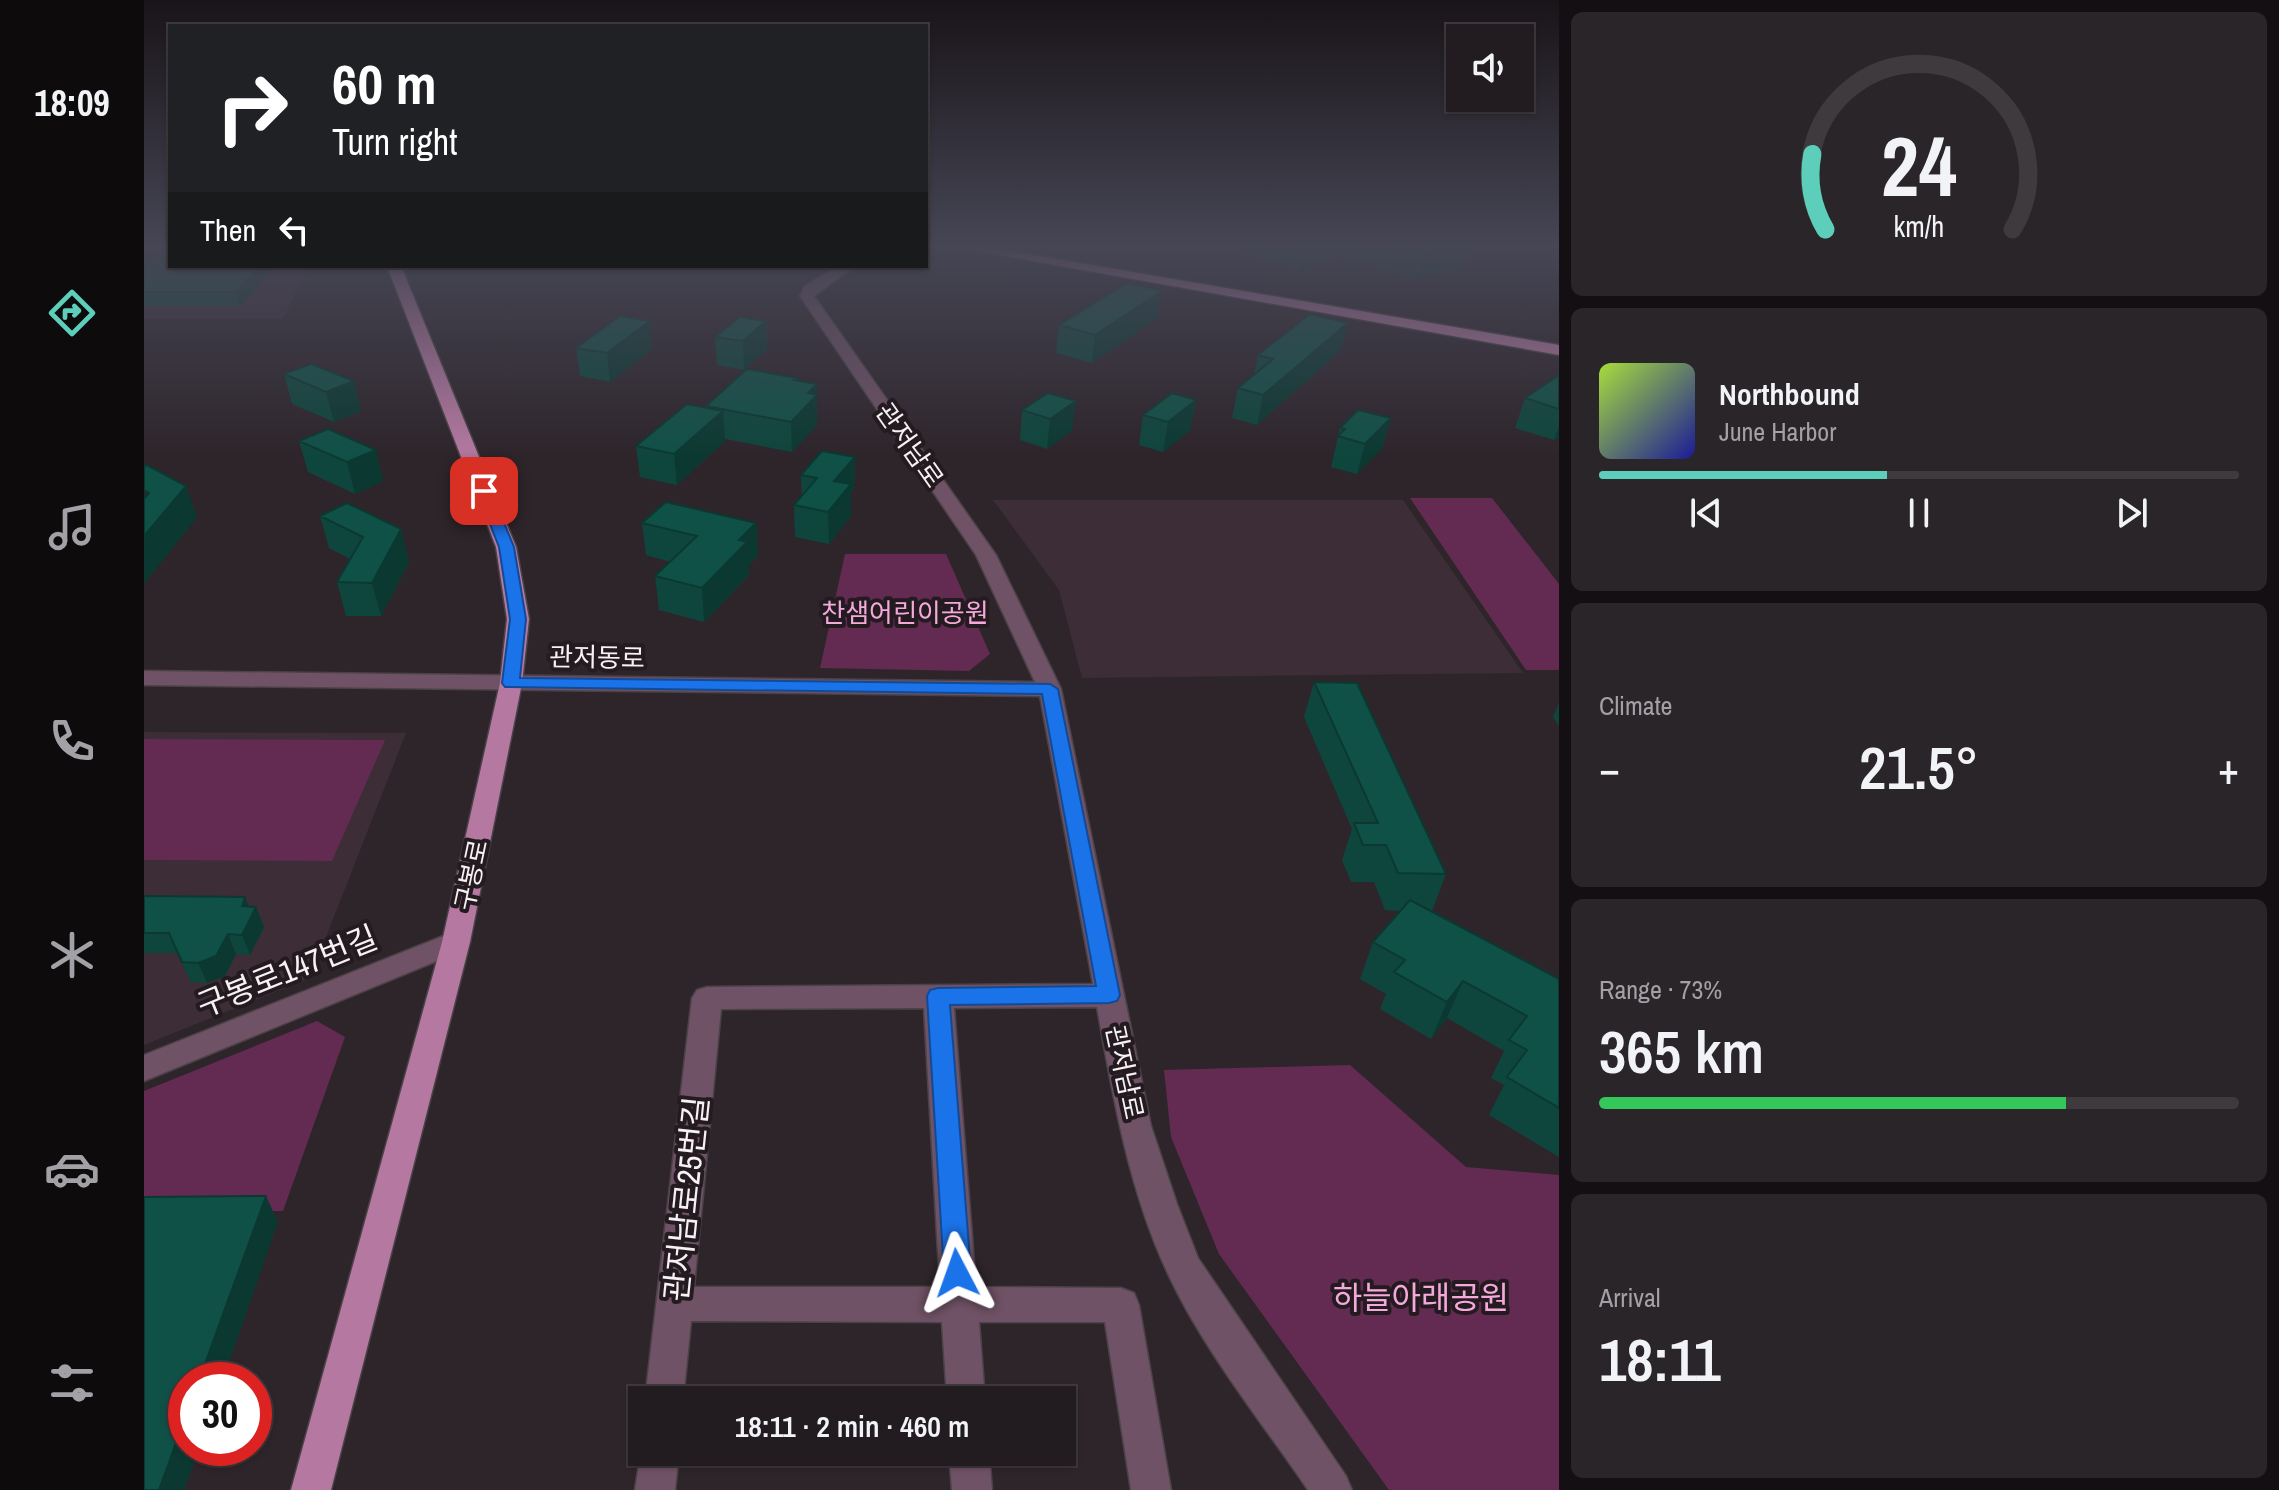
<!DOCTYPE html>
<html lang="en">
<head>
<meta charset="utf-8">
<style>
  :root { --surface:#221c20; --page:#2a2529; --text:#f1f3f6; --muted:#a2a1a5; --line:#3f3a3e; --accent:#5cceba }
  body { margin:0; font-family:"Archivo Narrow","Noto Sans KR",sans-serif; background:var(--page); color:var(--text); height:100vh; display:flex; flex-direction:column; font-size:30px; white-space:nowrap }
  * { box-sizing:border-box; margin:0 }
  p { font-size:26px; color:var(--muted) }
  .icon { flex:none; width:44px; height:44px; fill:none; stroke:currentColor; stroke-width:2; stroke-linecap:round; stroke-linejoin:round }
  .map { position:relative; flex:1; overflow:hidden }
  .side { display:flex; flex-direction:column; gap:12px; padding:12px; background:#130f12; width:720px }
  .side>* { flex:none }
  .hud { position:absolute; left:24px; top:24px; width:760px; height:244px; border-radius:0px; box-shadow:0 2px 6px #0004,0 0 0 2px var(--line); background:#202124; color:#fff; overflow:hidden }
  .buttons { position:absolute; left:1302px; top:24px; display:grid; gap:16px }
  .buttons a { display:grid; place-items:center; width:88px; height:88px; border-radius:0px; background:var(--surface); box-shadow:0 2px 6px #0004,0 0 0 2px var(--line); font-size:40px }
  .speed { position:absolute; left:24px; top:1362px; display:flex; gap:16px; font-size:40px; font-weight:700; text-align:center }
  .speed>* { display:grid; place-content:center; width:104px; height:104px; border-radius:50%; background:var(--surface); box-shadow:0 2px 6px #0004,0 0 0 2px var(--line); line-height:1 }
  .speed .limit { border:12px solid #d22; background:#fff; color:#111 }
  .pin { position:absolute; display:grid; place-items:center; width:68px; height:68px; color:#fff; margin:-34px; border-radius:16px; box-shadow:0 4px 12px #0006 }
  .me { position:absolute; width:88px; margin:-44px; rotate:356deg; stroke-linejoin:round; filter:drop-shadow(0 0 6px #0008) }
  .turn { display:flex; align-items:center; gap:28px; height:168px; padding:0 32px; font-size:36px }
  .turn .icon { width:104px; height:104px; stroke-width:2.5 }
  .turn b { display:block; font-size:56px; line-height:68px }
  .then { display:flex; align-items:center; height:76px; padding:0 32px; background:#0003; gap:16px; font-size:30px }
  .big { font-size:60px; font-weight:600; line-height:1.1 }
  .side .card { flex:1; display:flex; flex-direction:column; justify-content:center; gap:12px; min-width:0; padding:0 28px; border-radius:12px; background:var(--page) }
  .side .dial { align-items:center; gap:0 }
  .dial svg { height:208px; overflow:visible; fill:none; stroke:var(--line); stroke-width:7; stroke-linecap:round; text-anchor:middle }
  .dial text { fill:var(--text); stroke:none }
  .song { display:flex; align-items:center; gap:24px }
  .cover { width:96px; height:96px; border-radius:12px; background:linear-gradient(135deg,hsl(80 70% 55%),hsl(240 70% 35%)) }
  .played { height:8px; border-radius:4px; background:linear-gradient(90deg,var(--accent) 45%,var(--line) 45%) }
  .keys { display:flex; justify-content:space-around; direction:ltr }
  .heat { display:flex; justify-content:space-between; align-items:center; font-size:44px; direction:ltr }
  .charge { height:12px; border-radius:6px; background:linear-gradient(90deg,#34c759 73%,var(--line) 0) }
  .trip { position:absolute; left:484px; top:1386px; width:448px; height:80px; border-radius:0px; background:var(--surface); box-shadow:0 2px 6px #0004,0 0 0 2px var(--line); font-weight:600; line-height:80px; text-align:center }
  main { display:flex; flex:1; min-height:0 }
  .dock { display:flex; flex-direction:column; width:144px; justify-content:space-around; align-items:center; background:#0e0b0d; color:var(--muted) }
  .dock .icon { width:56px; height:56px }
  .dock .current { color:var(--accent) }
  .dock b { font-size:36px; color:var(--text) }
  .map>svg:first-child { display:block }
  .built { fill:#3c2d37 }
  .green { fill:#632b52 }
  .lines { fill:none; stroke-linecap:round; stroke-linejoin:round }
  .minor-casing { stroke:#4a4247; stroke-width:3 }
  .major-casing { stroke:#4a4247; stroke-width:3 }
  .minor { fill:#6f5265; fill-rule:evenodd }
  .major { fill:#b579a1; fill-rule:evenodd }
  .wall { fill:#0e463d }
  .shaded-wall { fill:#0b3932 }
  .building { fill:#105147; stroke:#0b3932; stroke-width:2 }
  .route { fill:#1a73e8; stroke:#114b97; stroke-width:2 }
  .labels { text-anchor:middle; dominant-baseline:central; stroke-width:8; stroke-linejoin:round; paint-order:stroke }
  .street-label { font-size:26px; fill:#f7f1f5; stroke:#241b21 }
  .park-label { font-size:26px; fill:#f5a9db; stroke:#241b21 }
  .near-street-label { font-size:32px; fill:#f7f1f5; stroke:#241b21 }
  .near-park-label { font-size:32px; fill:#f5a9db; stroke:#241b21 }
</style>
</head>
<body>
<main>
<nav class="dock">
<b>18:09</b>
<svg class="icon current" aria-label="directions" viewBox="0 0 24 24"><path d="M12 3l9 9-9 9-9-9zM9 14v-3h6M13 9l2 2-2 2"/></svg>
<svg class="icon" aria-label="music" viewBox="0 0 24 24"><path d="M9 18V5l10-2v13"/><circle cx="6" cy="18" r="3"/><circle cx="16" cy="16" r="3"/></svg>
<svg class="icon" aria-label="phone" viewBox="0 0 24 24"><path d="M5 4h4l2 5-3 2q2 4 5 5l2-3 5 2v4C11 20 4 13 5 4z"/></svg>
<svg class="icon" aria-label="climate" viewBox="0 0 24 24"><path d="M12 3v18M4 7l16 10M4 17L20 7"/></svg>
<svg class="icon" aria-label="car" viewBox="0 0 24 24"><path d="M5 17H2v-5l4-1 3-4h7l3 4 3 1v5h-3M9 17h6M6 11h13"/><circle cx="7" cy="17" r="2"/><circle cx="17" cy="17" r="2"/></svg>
<svg class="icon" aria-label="filters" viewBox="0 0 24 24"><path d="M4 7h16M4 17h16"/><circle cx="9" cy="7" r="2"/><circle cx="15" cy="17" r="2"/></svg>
</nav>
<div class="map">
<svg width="1415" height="1490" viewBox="0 0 1415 1490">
  <rect width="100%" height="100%" fill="#2e252b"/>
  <path class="built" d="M0 247H26V266H164L139 319H0Z
    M849 500H1259L1379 673 938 678 915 590Z
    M0 732 262 733 166 978 0 1045Z"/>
  <path class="green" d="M1266 498H1348L1415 584V670H1382Z
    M701 554H802L846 654 825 671 676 668Z
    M0 739 241 740 188 861 0 860Z
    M173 1021 201 1037 139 1211H0V1091Z
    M1206 1065 1322 1167 1415 1175V1490H1245L1075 1254 1027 1137 1020 1070Z"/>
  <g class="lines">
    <defs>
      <path id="minor" d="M695 266H711L670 296 852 555 917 689 1007 1126 1033 1204 1054 1258 1202 1476 1208 1490H1164C1117 1421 1061 1352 1025 1276 985 1192 969 1097 953 1007L810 1008 832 1287 977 1288 990 1293 995 1305 1027 1490H987L961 1322H835L841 1400H803L798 1322 547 1321 539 1400H501L548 998 553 990 563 987 949 984 896 696 0 685V671L891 682 832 555 656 296 661 286ZM780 1008 796 1287H550L577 1009Z
        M312 931 322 935 326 942 322 949 0 1081V1055Z
        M498 1445V1452H535L531 1490H491Z
        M805 1452H845L848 1490H808Z"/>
      <path id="major" d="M811 247H842L1415 345V355Z
        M243 266H257L372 547 385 619 378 683 326 942 187 1490H147L298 942 356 683 363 619 352 547Z"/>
    </defs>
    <use href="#minor" class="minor-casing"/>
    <use href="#major" class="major-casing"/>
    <use href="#minor" class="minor"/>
    <use href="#major" class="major"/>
  </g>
  <path class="wall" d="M1207 247 1206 254 1154 270 1093 248Z
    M1207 247H1325L1320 264 1271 280 1205 258Z
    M0 256 132 266 96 306H0Z
    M1018 291 1014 318 948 363 912 353 915 325Z
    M622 321 623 349 600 370 573 365 571 337Z
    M1204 323 1197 350 1113 425 1088 418 1094 388 1110 375 1114 355Z
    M432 348 508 349 466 382 436 376Z
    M140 374 210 381 217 411 190 422 148 404Z
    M1415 375V437L1410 440 1371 428 1381 398Z
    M653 378V381L673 384V425L648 452 581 439V441L533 485 496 477 492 446 562 408V406Z
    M904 393 928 431 903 449 876 440 878 410Z
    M1052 400 1046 430 1019 452 995 445 999 415Z
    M1247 418 1238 448 1213 474 1187 467 1196 428Z
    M184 429 239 481 211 494 164 472 155 441Z
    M711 457 710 488 707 493V516L685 544 651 537 650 505 658 496 657 475Z
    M203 503 265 562 237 616H202L193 582 206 559 185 548 176 516Z
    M498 523H612L614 556 604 566 605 575 560 622 515 610 511 576 527 562 502 555Z
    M1170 682 1302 874 1288 911 1415 979V1157L1345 1115 1360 1085 1347 1078 1360 1051 1303 1018 1287 1039 1236 1009 1242 994 1216 979 1229 942 1256 911 1241 910 1230 882H1207L1198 860 1208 829 1160 717Z
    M1415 703V726L1409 717Z
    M0 896 112 907 120 927 106 955 92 954 81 976 63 983 47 982 33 953H0Z"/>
  <path class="shaded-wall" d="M1159 247H1207L1206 254 1154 270Z
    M1301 247H1325L1320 264 1271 280 1278 255Z
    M116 266H132L96 306 92 292Z
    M1018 291 1014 318 948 363 951 335Z
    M506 321 508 349 466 382 463 353Z
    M622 321 623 349 600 370 599 341Z
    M1204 323 1197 350 1113 425 1119 395Z
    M210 381 217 411 190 422 182 392Z
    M673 384V425L648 452 647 422 664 393Z
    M1052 400 1046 430 1019 452 1024 422Z
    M932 401 928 431 903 449 906 419Z
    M579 411 581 441 533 485 530 454Z
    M1247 418 1238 448 1213 474 1221 444Z
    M1415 426V437L1410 440Z
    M232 450 239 481 211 494 203 462Z
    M711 457 710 488 707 493V516L685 544 684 512 690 481Z
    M42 486 53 517 0 584V536Z
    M612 523 614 556 604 566 605 575 560 622 558 588 595 540Z
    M257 529 265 562 237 616 228 583Z
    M101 897 108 915 112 907 120 927 106 955 98 935V906Z
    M84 934 92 954 81 976 63 983 54 963Z
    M1319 981 1303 1018 1287 1039 1303 1002Z
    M122 1196 134 1222 79 1380H55Z
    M42 1415V1448H55L40 1490H15Z"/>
  <path class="building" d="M1256 247H1301L1278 255Z
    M0 256H26V266H116L92 292H0Z
    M983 283 1018 291 951 335 915 325Z
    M1166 314 1204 323 1119 395 1094 388 1129 359 1114 355Z
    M476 316 506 321 463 353 432 348Z
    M596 317 622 321 599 341 571 337Z
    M167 364 210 381 182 392 140 374Z
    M603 369 653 378 650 380 673 384 664 393 673 395 647 422 562 406Z
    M1415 375V409L1381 398Z
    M904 393 932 401 906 419 878 410Z
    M1028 393 1052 400 1024 422 999 415Z
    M543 404 579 411 530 454 492 446Z
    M1214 410 1247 418 1221 444 1194 436 1201 429 1196 428Z
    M184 429 232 450 203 462 155 441Z
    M678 451 711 457 690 481 707 484 684 512 650 505 673 478 657 475Z
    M3 465 42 486 0 536V499L5 493 0 490V466Z
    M522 502 612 523 595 540 603 542 558 588 511 576 553 536 498 523Z
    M203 503 257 529 228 583 193 582 219 537 176 516Z
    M1170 682 1213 683 1302 874 1254 873 1242 845H1219L1210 823H1234Z
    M0 896 101 897 98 906 112 907 98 935 84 934 72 956 54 963 38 962 25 933H0Z
    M1266 900 1415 979V1108L1363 1077 1383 1050 1365 1040 1383 1016 1319 981 1303 1002 1250 972 1261 960 1229 942Z
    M122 1196 55 1380H42V1415L15 1490H0V1197Z"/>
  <linearGradient id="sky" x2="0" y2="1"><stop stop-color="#191418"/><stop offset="0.54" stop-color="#464655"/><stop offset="1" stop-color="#464655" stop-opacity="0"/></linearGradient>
  <rect width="1415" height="456" fill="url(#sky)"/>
  <path class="route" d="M340 487 347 491 370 547 382 619 376 678 906 684 914 689 976 995 973 1001 965 1003 806 1005 827 1273 823 1282 813 1286 804 1282 800 1273 783 996 786 990 794 988 952 986 898 694 361 687 358 683 366 619 355 547 333 491Z"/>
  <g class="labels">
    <g class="street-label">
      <text transform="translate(766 445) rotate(55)">관저남로</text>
      <text transform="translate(453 657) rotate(1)">관저동로</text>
      <text transform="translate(327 875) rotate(-78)">구봉로</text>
      <text transform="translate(981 1072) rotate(78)">관저남로</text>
    </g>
    <g class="park-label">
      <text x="761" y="612">찬샘어린이공원</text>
    </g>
    <g class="near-street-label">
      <text transform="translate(143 971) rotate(-22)">구봉로147번길</text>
      <text transform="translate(542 1199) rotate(-84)">관저남로25번길</text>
    </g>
    <g class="near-park-label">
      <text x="1277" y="1297">하늘아래공원</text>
    </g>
  </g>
</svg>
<div class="buttons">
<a><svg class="icon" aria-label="sound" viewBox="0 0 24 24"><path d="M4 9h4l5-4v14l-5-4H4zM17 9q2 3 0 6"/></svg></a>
</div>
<div class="speed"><div class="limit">30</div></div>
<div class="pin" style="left:340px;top:491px;background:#d93025"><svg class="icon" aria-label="arrive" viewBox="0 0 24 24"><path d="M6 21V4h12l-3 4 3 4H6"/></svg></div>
<svg class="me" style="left:813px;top:1273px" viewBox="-20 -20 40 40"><path d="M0-17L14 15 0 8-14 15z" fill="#1a73e8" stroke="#fff" stroke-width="4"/></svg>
<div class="trip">18:11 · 2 min · 460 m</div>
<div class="hud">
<div class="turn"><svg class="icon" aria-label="right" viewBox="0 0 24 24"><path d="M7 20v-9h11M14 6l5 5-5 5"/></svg><div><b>60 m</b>Turn right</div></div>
<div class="then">Then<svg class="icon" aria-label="left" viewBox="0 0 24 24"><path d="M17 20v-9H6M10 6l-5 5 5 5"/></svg></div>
</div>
</div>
<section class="side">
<div class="card dial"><svg viewBox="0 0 100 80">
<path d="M14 69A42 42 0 1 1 86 69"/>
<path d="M14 69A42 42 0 0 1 9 40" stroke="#5cceba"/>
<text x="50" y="56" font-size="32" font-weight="700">24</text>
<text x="50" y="72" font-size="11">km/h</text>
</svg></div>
<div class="card">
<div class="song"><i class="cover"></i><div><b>Northbound</b><p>June Harbor</p></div></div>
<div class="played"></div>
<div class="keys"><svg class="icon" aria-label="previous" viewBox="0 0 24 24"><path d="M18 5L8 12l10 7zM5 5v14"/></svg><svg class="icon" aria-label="pause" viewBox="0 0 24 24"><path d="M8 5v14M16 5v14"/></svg><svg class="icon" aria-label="next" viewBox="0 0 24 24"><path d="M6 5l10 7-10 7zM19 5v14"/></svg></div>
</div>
<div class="card"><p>Climate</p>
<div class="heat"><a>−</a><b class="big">21.5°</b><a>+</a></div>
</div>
<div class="card"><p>Range · 73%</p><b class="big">365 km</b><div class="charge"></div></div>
<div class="card"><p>Arrival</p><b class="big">18:11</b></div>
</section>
</main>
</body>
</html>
